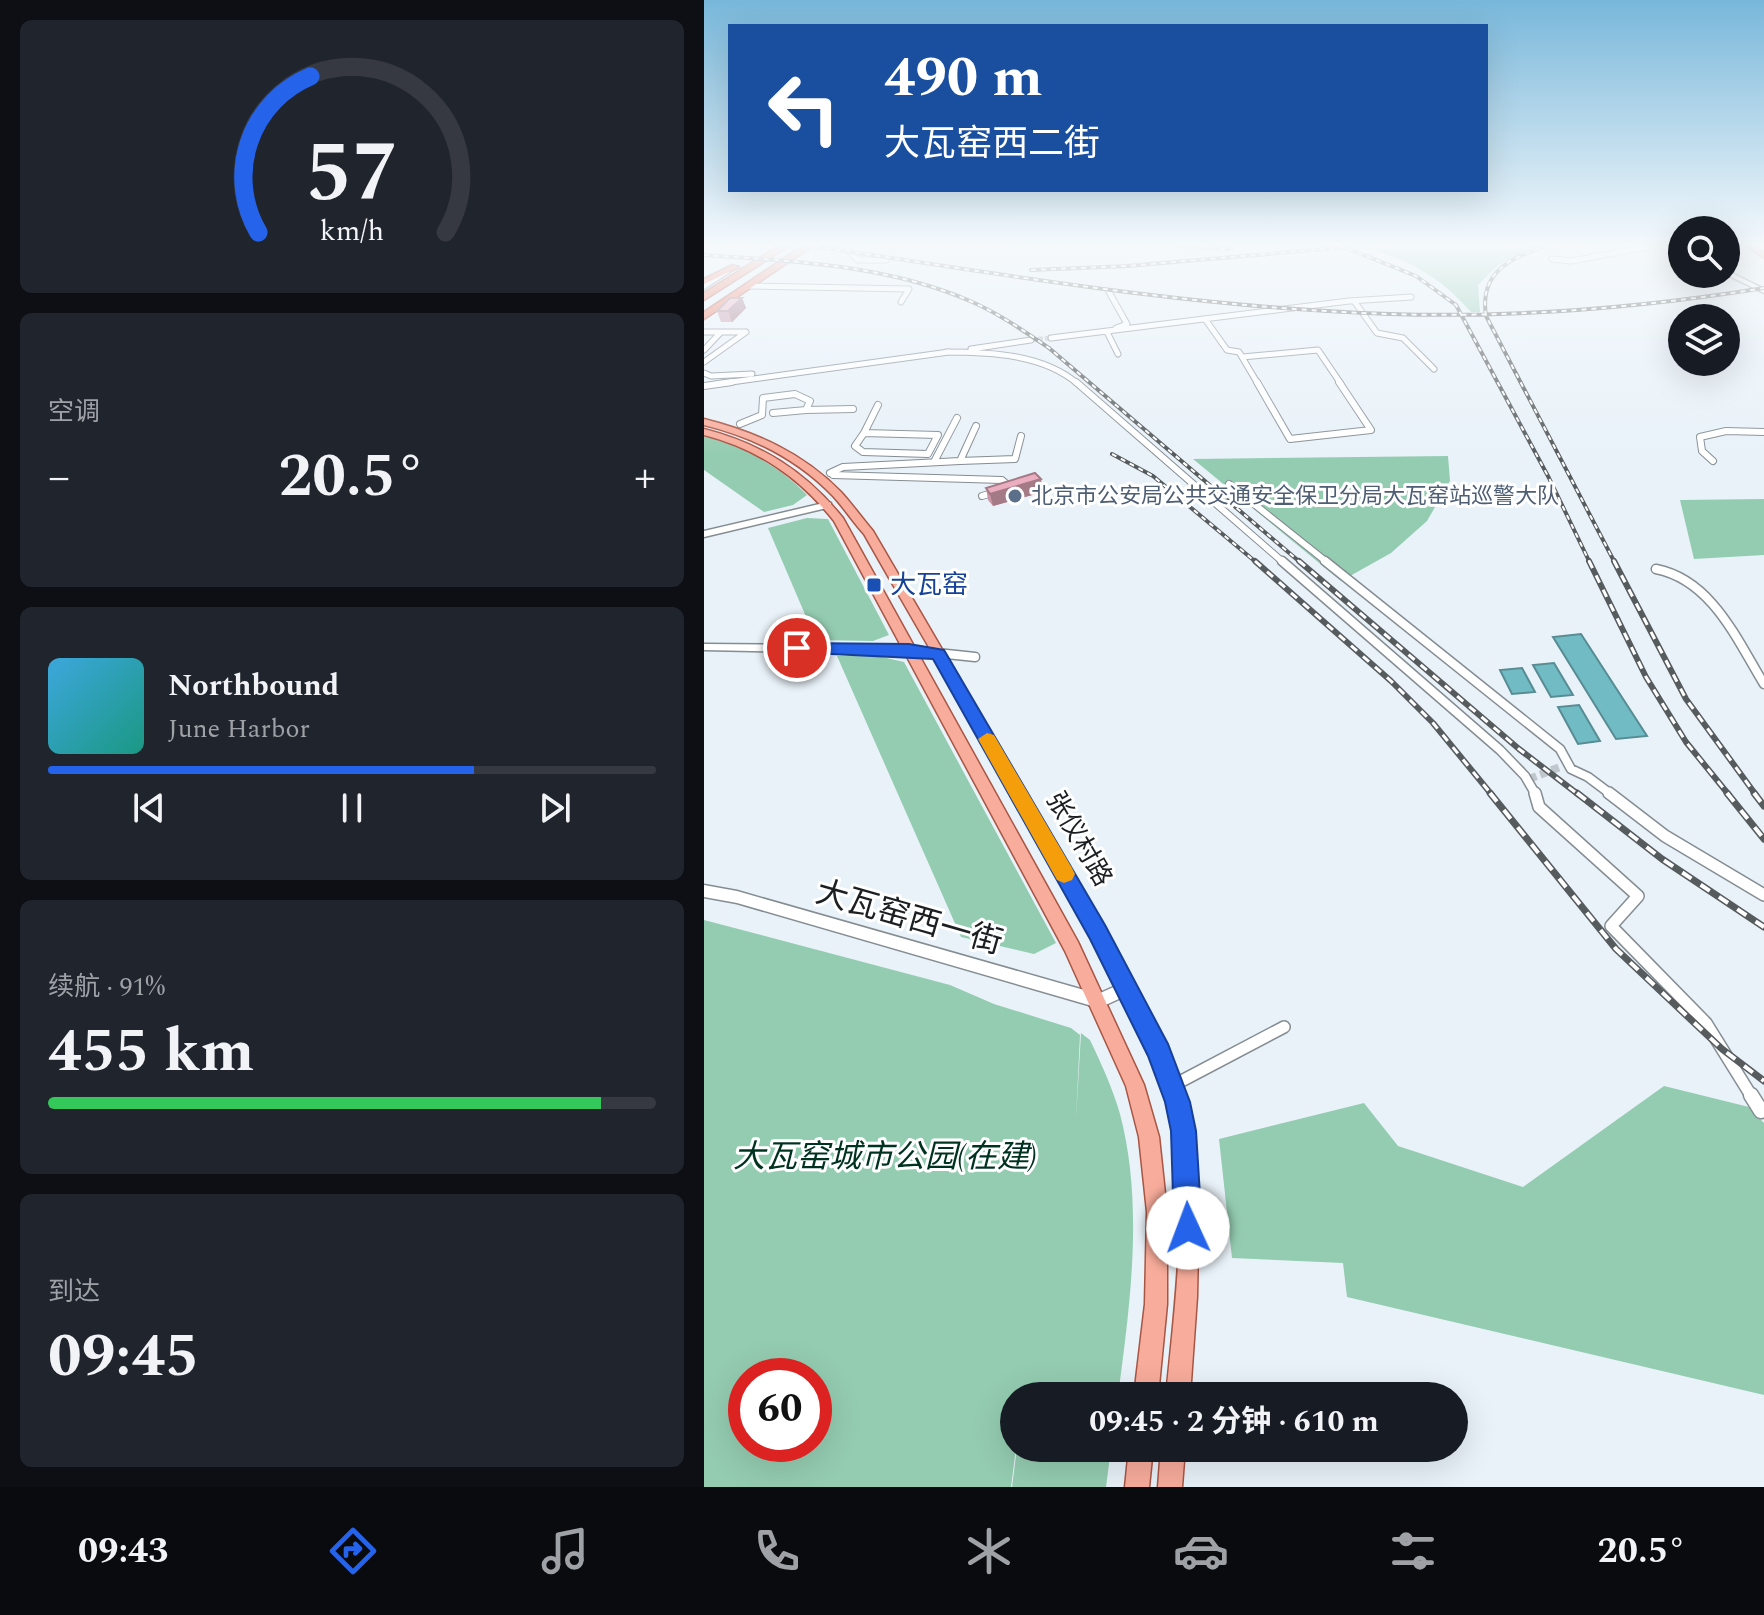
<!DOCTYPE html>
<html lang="zh">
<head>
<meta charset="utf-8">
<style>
  :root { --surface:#171b24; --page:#20242c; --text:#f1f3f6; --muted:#9ea1a6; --line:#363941; --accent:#2563eb }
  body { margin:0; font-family:Spectral,"Noto Sans SC",serif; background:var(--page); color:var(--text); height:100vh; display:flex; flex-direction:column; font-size:30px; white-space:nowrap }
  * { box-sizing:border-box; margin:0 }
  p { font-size:26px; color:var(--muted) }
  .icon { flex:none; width:44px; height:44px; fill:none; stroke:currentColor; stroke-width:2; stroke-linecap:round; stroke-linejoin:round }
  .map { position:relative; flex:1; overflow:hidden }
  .sheet { display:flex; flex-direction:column; gap:20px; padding:20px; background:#0d0f14; width:704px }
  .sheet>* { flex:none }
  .hud { position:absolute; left:24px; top:24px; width:760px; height:168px; border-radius:0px; box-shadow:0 8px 32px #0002; background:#1a4fa0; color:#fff; overflow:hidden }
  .buttons { position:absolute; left:964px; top:216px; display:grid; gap:16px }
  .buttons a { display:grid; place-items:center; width:72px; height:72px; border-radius:50%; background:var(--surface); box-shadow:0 8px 32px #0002; font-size:40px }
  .speed { position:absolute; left:24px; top:1358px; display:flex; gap:16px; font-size:40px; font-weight:700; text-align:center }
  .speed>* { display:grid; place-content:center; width:104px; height:104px; border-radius:50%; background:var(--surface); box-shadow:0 8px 32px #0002; line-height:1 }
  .speed .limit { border:12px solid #d22; background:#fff; color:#111 }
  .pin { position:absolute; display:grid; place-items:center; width:68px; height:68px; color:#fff; margin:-34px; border:4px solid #fff; border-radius:50%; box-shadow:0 2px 8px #0007 }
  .me { position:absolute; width:88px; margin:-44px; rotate:358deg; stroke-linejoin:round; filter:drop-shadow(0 0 6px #0008) }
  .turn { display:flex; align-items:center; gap:28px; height:168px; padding:0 24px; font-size:36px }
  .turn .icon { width:104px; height:104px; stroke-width:2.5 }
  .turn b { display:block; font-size:56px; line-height:68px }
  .big { font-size:60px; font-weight:700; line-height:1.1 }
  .sheet .widget { flex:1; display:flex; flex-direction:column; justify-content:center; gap:12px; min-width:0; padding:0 28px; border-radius:12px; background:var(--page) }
  .sheet .dial { align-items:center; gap:0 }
  .dial svg { height:208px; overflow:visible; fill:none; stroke:var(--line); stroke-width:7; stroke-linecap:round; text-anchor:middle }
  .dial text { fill:var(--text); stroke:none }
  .song { display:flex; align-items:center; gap:24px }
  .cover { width:96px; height:96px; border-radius:12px; background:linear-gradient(135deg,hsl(200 70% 55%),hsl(170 70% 35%)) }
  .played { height:8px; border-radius:4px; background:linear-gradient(90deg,var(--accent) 70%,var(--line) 70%) }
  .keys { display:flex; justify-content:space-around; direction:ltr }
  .heat { display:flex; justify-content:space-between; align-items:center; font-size:44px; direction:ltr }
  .charge { height:12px; border-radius:6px; background:linear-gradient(90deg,#34c759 91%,var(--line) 0) }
  .trip { position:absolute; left:296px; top:1382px; width:468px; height:80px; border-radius:40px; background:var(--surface); box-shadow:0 8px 32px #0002; font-weight:700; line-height:80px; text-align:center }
  .menu { display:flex; height:128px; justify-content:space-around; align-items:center; background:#090b0e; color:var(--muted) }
  .menu .icon { width:56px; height:56px }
  .menu .on { color:var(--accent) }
  .menu b { font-size:36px; color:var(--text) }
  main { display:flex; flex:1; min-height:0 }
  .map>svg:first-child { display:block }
  .green { fill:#94ccb1; fill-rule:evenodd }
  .water { fill:#71bbc4; stroke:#588c93; stroke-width:2 }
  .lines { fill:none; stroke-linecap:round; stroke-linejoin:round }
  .street-tunnel-far1 { stroke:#c0c8ce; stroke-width:5; stroke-dasharray:5 2; stroke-linecap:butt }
  .street-tunnel { stroke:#c0c8ce; stroke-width:8; stroke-dasharray:8 4; stroke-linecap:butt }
  .street-far4-casing { stroke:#858d93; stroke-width:7 }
  .street-far3-casing { stroke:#858d93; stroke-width:8 }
  .street-far2-casing { stroke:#858d93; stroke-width:11 }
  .street-far1-casing { stroke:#858d93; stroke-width:14 }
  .street-casing { stroke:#858d93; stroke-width:17 }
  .secondary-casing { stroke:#858d93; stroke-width:3 }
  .primary-casing { stroke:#a85645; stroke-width:3 }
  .highway-casing { stroke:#a85645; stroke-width:3 }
  .street-far4 { stroke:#fff; stroke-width:5 }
  .street-far3 { stroke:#fff; stroke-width:6 }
  .street-far2 { stroke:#fff; stroke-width:8 }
  .street-far1 { stroke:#fff; stroke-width:11 }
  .street { stroke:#fff; stroke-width:14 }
  .secondary { fill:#fff; fill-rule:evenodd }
  .primary { fill:#f8ac9b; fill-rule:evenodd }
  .highway { fill:#f37459; fill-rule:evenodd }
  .rail-far2-casing { stroke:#565b5e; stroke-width:4 }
  .rail-far1-casing { stroke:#565b5e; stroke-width:6 }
  .rail-casing { stroke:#565b5e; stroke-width:7 }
  .rail-far2 { stroke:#fff; stroke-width:2; stroke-dasharray:5; stroke-linecap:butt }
  .rail-far1 { stroke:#fff; stroke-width:3; stroke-dasharray:8; stroke-linecap:butt }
  .rail { stroke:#fff; stroke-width:4; stroke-dasharray:11; stroke-linecap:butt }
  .wall { fill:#ca96a5 }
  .shaded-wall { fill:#a47a86 }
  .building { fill:#ebaec0; stroke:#a47a86; stroke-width:2 }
  .route { fill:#2563eb; stroke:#184099; stroke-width:2 }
  .slow { fill:#f59e0b }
  .service-dot { fill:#5c6f8a; stroke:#fff; stroke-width:3 }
  .transit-dot { fill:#1a4fb4; stroke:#fff; stroke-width:3 }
  .labels { text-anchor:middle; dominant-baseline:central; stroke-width:6; stroke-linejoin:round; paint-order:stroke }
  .far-service-label { font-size:22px; fill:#4e5e75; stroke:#fff; text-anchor:start }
  .transit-label { font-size:26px; fill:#164399; stroke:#fff; text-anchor:start }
  .street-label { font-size:26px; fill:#1c1f21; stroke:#fff }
  .near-street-label { font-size:32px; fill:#1c1f21; stroke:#fff }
  .near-park-label { font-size:32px; font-style:italic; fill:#003220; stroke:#fff }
</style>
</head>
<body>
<main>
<section class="sheet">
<div class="widget dial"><svg viewBox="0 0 100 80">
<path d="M14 69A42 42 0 1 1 86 69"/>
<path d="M14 69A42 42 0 0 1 34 9" stroke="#2563eb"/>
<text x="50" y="56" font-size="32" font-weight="700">57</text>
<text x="50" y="72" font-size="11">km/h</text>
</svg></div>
<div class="widget"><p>空调</p>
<div class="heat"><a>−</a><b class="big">20.5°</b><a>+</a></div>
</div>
<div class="widget">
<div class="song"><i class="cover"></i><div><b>Northbound</b><p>June Harbor</p></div></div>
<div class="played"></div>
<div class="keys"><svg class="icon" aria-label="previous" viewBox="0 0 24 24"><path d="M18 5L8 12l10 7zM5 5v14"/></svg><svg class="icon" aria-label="pause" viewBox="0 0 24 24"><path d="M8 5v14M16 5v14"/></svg><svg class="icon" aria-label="next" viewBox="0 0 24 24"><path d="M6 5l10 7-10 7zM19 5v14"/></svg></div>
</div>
<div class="widget"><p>续航 · 91%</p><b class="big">455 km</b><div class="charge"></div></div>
<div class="widget"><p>到达</p><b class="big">09:45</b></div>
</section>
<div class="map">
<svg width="1060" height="1487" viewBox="0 0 1060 1487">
  <rect width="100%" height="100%" fill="#e9f2f9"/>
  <path class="green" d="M686 245H838L795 264 774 285 776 312H767C734 275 707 261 660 247Z
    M0 436C40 447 74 465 103 495L89 505 60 512 0 470Z
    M744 456 746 481 723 521 687 553 637 581 489 459Z
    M1060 499V555L990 559 976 500Z
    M103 518 124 519 185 635 169 641 112 640 64 528Z
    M133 656H174L200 662 352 943 330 954 257 937Z
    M0 920 246 985 290 1004 367 1028 376 1035 372 1120 377 1033 386 1040C397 1063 409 1089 416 1114 440 1205 426 1305 414 1396H331L336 1384 329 1396H310L312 1448 307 1487H0ZM42 1376H110V1444H42Z
    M960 1086 1045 1107 1060 1123V1395L643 1297 639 1263 528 1258 515 1139 660 1103 694 1146 819 1187Z
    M313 1448H407L402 1487H308Z"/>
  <path class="water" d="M877 634 943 736 912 739 849 637Z
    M850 663 869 695 847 697 829 665Z
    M818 668 831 692 808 694 796 670Z
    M875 705 896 741 874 744 854 707Z"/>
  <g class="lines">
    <path class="street-tunnel-far1" d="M327 340 347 338"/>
    <path class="street-tunnel" d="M825 779 856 767"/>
    <defs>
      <path id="street-far4" d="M139 245 154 260H182
        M848 259 867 261 955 245
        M45 286 205 289 197 302
        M405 292 423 324 412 328
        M650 301 673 333 699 338 730 369
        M501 319 523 350 535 352 554 384
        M0 332H17L0 350
        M403 332 414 354
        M347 338 645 301 707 297
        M267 349 327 340
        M242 352C286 352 339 354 374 384
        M538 357 614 350 637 384
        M0 362 42 332H17
        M0 373 7 376 48 374
        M13 384 245 352"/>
      <path id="street-far3" d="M372 382 580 563
        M553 382 586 439 667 430 635 382
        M0 386 28 382
        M102 410 149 409
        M36 424 58 415 59 398 91 394 106 401 102 410 69 413
        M160 433 234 435 224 454 159 452 151 446Z
        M160 433 174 405
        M256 461 311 459 317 436
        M1009 461 998 451 996 437 1022 431 1060 432
        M230 462 253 418
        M126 473 139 467 256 461 272 426
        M129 475 298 480 307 488
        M525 484 624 563
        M278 496 295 491"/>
      <path id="street-far2" d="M578 561 796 750 821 776 832 795
        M621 561 856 749 867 769 884 777 908 795
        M952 569C1008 580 1033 640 1060 684
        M205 650 271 657"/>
      <path id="street-far1" d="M831 793 835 807 934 896 907 926 1002 1023 1048 1097
        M905 793 961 836 1060 895
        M468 1086 580 1027"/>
      <path id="street" d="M1047 1095 1057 1111"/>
      <path id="secondary" d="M968 245 978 247V251Z
        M1022 270 1060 289V293L1021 274Z
        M21 271 26 272 0 289V284Z
        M124 502 127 503V507L0 537V531Z
        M0 644 205 646 210 650 205 654 0 650Z
        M0 885 33 891 394 994 423 981 428 983 431 988 428 993 395 1008 33 903 0 897Z"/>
      <path id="primary" d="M0 419C52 432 99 453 137 492 148 504 158 518 169 531L379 891 454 1030 477 1082 489 1131 495 1197 493 1297 486 1396H462C471 1304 486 1197 465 1106 451 1048 416 994 389 941 318 803 237 670 160 534 149 522 140 508 129 496 93 459 49 437 0 425Z
        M0 429C58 444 101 471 139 518L374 942 440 1085 455 1137 463 1212V1304L454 1396H430L441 1304 443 1212 435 1137 422 1086 361 951 130 521C95 477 54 449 0 435Z
        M425 1448H449L445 1487H421Z
        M457 1448H481L478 1487H454Z"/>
      <path id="highway" d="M76 245H86L0 300V293Z
        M100 245H110L0 319V312Z
        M1040 245H1050L1060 252V258Z
        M28 265 35 267 0 284V279Z"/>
    </defs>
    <use href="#street-far4" class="street-far4-casing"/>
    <use href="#street-far3" class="street-far3-casing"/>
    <use href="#street-far2" class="street-far2-casing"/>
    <use href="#street-far1" class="street-far1-casing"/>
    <use href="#street" class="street-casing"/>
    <use href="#secondary" class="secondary-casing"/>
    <use href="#primary" class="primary-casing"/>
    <use href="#highway" class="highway-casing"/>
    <use href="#street-far4" class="street-far4"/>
    <use href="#street-far3" class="street-far3"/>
    <use href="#street-far2" class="street-far2"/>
    <use href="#street-far1" class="street-far1"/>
    <use href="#street" class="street"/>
    <use href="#secondary" class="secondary"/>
    <use href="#primary" class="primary"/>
    <use href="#highway" class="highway"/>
    <defs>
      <path id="rail-far2" d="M102 245C296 274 490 308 686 314 811 318 936 308 1060 288
        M466 245 525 249
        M635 245 712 276 752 305 845 478 886 563
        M844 245C807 258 775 271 782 316L911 563
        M0 255C89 261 183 265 266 301 294 313 320 331 345 348L597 563
        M327 270 423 266 646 247
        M408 454 449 476 553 563"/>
      <path id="rail-far1" d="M551 561 687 681 729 723 788 795
        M595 561 815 749 875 795
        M885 561 942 677 982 742 1025 795
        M910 561 982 699 1052 795"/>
      <path id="rail" d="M786 793 912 949 1018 1049 1060 1081
        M873 793 958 859 1060 927
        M1023 793 1060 839
        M1050 793 1060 806"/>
    </defs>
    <use href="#rail-far2" class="rail-far2-casing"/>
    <use href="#rail-far1" class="rail-far1-casing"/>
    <use href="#rail" class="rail-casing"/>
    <use href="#rail-far2" class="rail-far2"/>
    <use href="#rail-far1" class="rail-far1"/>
    <use href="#rail" class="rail"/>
  </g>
  <path class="wall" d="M38 298 42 308 28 322H17L13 311Z
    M282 488 339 492 289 506 284 500Z"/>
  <path class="shaded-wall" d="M38 298 42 308 28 322 24 311Z
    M337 479 339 492 289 506 286 494Z"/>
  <path class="building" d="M26 298H38L24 311H13Z
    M331 473 337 479 286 494 282 488Z"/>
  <linearGradient id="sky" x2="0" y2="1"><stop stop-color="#78b7da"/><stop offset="0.54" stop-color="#f5f9fc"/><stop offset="1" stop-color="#f5f9fc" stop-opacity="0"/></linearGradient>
  <rect width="1060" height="454" fill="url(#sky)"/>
  <path class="route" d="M93 643 205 644 240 650 401 925 464 1044 486 1102 492 1131 498 1228 494 1238 484 1242 474 1238 470 1228 467 1131 461 1102 444 1056 386 939 229 659 87 652 84 648 87 644Z"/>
  <path class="slow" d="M283 733 290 735 368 868 371 874 368 880 360 883 353 880 274 739Z"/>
  <circle class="service-dot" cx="311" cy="496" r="8"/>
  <rect class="transit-dot" x="162" y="577" width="16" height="16" rx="4"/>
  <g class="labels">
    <g class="far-service-label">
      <text x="327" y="496">北京市公安局公共交通安全保卫分局大瓦窑站巡警大队</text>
    </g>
    <g class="transit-label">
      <text x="186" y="585">大瓦窑</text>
    </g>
    <g class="street-label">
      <text transform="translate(375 839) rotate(60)">张仪村路</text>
    </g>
    <g class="near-street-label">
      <text transform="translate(205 918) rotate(16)">大瓦窑西一街</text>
    </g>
    <g class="near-park-label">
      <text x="181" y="1157">大瓦窑城市公园(在建)</text>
    </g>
  </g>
</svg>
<div class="buttons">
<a><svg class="icon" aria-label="search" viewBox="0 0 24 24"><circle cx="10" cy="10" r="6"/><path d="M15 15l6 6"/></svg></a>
<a><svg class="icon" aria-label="layers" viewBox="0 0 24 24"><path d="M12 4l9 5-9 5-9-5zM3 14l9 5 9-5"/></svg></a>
</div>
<div class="speed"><div class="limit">60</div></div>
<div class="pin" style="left:93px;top:648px;background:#d93025"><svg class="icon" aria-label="arrive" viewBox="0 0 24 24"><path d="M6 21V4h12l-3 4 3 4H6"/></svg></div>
<svg class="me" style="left:484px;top:1228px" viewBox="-20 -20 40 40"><circle r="19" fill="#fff"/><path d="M0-13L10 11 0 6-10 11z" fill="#2563eb"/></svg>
<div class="trip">09:45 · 2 分钟 · 610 m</div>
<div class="hud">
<div class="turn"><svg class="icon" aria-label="left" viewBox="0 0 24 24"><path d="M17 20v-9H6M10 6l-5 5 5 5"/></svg><div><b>490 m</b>大瓦窑西二街</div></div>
</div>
</div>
</main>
<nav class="menu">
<b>09:43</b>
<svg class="icon on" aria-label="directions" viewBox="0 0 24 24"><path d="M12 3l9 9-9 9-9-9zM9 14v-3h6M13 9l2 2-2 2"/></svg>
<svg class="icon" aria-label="music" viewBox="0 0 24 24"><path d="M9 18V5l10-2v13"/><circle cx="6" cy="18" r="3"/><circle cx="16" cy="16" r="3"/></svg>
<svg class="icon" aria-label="phone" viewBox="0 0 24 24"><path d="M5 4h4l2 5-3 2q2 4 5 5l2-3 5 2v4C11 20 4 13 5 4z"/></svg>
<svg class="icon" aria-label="climate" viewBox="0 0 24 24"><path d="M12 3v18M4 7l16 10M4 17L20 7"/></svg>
<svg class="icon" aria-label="car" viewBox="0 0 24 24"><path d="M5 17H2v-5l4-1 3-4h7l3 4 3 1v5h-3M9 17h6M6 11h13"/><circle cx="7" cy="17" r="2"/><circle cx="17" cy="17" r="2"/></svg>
<svg class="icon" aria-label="filters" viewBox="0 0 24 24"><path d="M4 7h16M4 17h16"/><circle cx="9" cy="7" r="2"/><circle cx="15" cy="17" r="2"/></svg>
<b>20.5°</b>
</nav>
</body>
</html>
